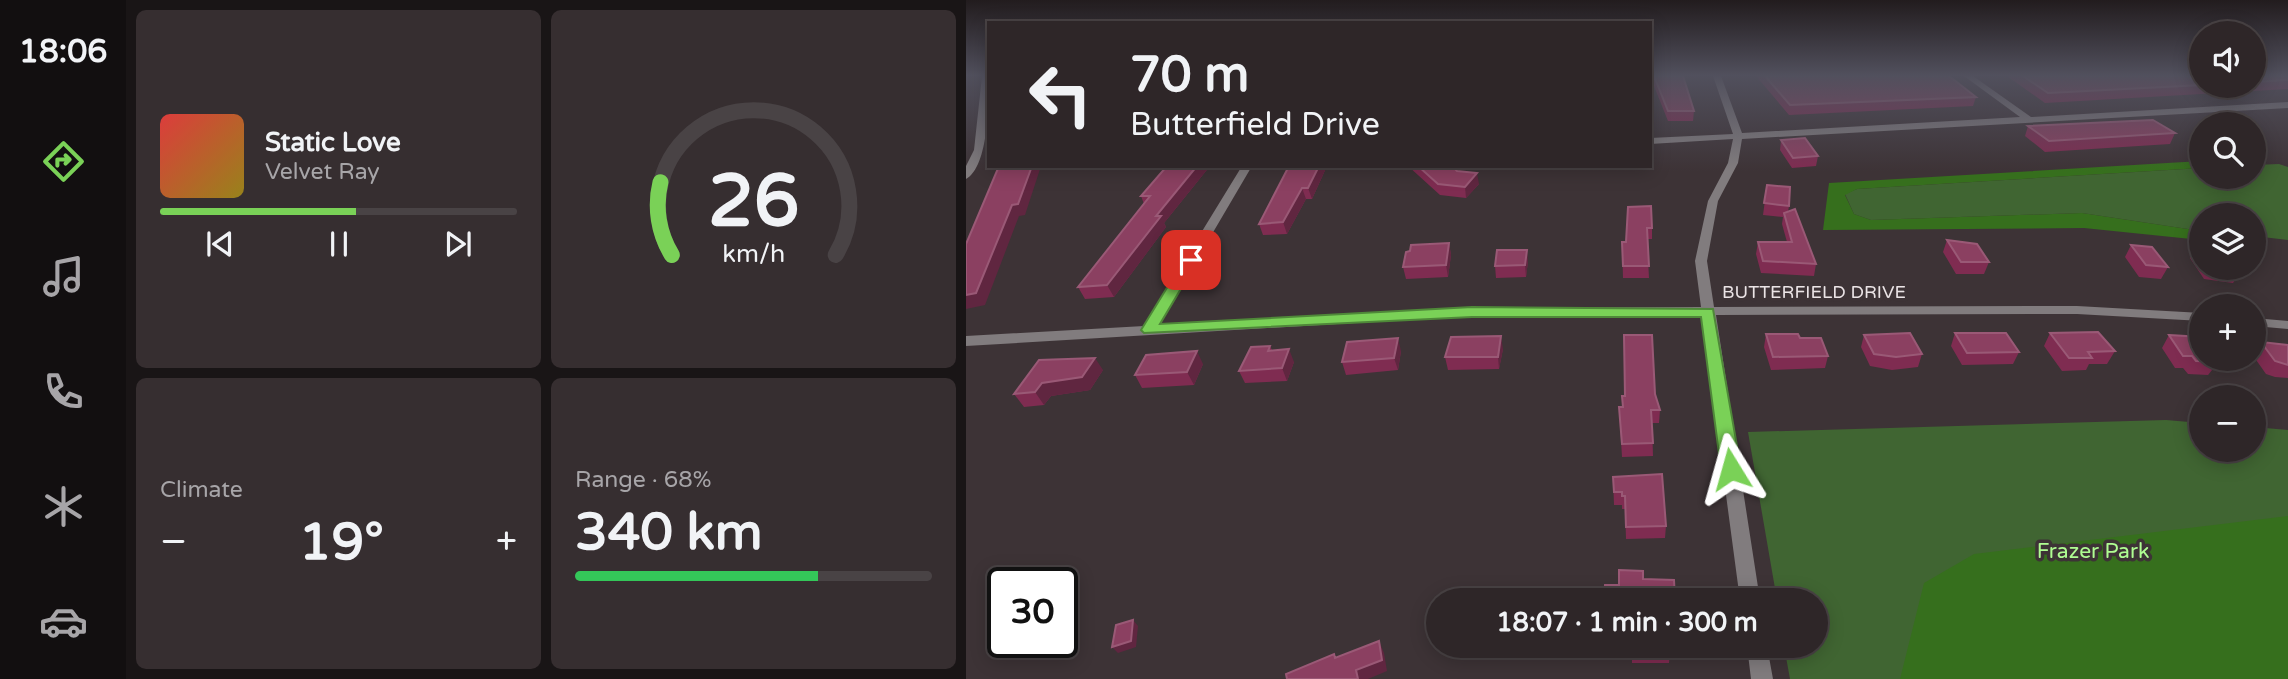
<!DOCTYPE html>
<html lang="en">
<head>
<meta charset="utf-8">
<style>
  :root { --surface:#2e2628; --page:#362e30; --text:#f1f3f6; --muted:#a7a5a8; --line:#494345; --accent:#7ad157 }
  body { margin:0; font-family:"Varela Round",sans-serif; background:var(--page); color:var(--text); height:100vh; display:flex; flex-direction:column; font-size:26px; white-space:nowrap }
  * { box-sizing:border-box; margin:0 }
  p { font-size:23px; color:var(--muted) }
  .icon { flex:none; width:38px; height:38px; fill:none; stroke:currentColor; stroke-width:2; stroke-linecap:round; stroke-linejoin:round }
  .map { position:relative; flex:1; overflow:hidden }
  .sheet { display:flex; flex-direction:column; gap:10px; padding:10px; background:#191516; width:840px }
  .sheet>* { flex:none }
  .guide { position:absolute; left:21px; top:21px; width:665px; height:147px; border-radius:0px; box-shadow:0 4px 18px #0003,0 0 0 2px var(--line); background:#2e2628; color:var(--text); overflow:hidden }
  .buttons { position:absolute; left:1223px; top:21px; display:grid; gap:14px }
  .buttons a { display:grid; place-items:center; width:77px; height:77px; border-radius:50%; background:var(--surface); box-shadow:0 4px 18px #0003,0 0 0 2px var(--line); font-size:35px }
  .speed { position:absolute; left:21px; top:567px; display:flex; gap:14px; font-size:35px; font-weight:700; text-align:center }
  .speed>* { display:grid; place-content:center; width:91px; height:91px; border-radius:50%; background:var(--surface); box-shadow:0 4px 18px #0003,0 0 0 2px var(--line); line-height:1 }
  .speed .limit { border:4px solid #111; border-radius:10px; background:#fff; color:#111 }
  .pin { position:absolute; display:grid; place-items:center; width:60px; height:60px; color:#fff; margin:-30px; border-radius:14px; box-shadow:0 4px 10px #0006 }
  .me { position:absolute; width:77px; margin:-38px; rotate:352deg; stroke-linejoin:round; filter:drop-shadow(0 0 5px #0008) }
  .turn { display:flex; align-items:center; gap:24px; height:147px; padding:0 28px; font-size:32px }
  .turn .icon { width:91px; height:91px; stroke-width:2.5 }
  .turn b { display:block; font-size:49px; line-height:60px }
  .big { font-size:52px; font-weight:700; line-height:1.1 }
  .sheet .card { flex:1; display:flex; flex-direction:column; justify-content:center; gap:10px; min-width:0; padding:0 24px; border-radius:10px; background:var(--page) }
  .sheet .dial { align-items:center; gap:0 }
  .dial svg { height:182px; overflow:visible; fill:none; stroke:var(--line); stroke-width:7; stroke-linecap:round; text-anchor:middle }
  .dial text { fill:var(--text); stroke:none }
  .song { display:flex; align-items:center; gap:21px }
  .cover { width:84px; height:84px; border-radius:10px; background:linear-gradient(135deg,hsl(0 70% 55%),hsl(50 70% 35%)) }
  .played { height:7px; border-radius:4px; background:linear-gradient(90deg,var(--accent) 55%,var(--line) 55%) }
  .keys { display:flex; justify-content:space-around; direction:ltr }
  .heat { display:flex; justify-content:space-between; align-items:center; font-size:38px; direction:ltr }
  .charge { height:10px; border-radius:5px; background:linear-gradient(90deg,#34c759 68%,var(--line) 0) }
  .sheet .tiles { flex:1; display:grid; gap:10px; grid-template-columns:repeat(2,1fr) }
  .trip { position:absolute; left:460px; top:588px; width:402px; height:70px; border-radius:35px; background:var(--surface); box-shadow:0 4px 18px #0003,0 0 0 2px var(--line); font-weight:700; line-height:70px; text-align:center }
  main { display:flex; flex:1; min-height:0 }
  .dock { display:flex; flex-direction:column; width:126px; justify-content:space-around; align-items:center; background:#120f10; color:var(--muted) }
  .dock .icon { width:49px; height:49px }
  .dock .on { color:var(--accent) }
  .dock b { font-size:32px; color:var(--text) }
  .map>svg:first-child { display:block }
  .green { fill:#406532 }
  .forest { fill:#366f1d }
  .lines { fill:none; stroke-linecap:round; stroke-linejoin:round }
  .minor { fill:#817c7e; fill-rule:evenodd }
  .wall { fill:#7f2c51 }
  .shaded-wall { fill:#602640 }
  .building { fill:#8b4061; stroke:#9a5976; stroke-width:2 }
  .route { fill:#7ad157; stroke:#4f8839; stroke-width:2 }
  .labels { text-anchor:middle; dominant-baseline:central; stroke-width:7; stroke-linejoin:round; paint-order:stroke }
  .street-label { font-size:18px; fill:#ebe4e6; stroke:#3d3336 }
  .near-park-label { font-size:21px; fill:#affd92; stroke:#3d3336 }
</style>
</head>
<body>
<main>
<nav class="dock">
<b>18:06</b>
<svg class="icon on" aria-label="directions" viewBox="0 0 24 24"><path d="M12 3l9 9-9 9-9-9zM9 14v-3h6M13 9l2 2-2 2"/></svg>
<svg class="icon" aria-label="music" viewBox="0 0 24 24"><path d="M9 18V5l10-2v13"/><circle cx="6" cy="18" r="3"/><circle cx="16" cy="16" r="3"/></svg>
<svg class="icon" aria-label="phone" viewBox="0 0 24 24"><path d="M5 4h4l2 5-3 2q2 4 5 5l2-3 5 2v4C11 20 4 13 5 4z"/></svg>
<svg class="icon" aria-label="climate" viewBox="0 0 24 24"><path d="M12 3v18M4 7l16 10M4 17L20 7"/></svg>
<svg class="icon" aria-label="car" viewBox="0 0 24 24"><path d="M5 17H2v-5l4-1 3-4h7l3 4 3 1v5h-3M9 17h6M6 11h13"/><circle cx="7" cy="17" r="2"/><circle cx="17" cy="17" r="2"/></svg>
</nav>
<section class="sheet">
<div class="tiles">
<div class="card">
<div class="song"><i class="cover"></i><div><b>Static Love</b><p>Velvet Ray</p></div></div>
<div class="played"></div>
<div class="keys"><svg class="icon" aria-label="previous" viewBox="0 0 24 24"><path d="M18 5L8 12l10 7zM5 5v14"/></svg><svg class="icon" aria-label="pause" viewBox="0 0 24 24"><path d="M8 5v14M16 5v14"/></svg><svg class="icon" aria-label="next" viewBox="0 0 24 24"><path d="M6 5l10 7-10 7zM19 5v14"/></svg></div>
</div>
<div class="card dial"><svg viewBox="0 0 100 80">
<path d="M14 69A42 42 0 1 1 86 69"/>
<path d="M14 69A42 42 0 0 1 9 37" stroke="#7ad157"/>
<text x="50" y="56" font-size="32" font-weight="700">26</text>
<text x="50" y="72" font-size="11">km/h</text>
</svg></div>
<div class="card"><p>Climate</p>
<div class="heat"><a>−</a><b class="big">19°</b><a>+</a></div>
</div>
<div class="card"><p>Range · 68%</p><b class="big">340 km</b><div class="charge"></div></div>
</div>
</section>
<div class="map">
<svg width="1322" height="679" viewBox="0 0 1322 679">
  <rect width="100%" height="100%" fill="#3d3336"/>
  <path class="green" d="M1313 164 1322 167V240L1288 236V215H1236L1235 231 1116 213 905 220 888 214 879 194 891 189 1235 168 1236 177H1288V165Z
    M1200 420 1235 423 1236 450H1288V427L1322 430V679H824L818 646H850V600H811L782 432Z"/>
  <path class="forest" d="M1235 161V168L891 189 879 195 888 214 905 220 1116 213 1235 231V240L1118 228 857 230 863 183Z
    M1322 516V679H934L958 583 1008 554Z"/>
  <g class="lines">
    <path class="minor" d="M16 76H23C23 100 23 167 0 179V166L8 150Z
      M747 76H755L776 133 1054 117 998 76H1007L1065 117 1322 102V108L776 139 772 163 752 201 741 261 748 307 1111 306 1236 313V321L1111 314 750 315 794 600H774L736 315 506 316 0 346V336L178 326 276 166H286L192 326 506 308 735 307 729 261 742 201 762 163 767 139 684 144V138L767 134Z
      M1288 318 1322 321V329L1288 326Z
      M781 646H801L807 679H785Z"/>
  </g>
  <path class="wall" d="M684 76H717L728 111 727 121H702Z
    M790 76H983L1010 97 1007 106 823 115Z
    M1041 76H1236V86H1288V76H1322V89L1079 103Z
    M1062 126 1209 133 1204 144 1079 152 1059 136Z
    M815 140 852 156 850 166 826 168 814 150Z
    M201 166H244L198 223 200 227 148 297 119 299 112 287 178 204 175 196Z
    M361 166 346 199H340L321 234 297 235 293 224Z
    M442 166H486L491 171 513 184 500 198 474 195Z
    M801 185 823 206 822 212 850 264 848 276 795 273 790 254 792 242H821L816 224 817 217 797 215Z
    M662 207 686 228V239H681L683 278H657L656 242H660Z
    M981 240 1023 262 1018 274H990L977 252Z
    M483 243 485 255 482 277 440 279 437 267Z
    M1165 245 1202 267 1195 279 1173 277 1159 257Z
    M1231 246 1236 247V268H1272L1275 271 1267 283 1238 279 1224 258Z
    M562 261 560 277 530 278 529 266Z
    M989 333 1053 352 1047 364 996 365 985 346Z
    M1084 333 1149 351 1141 364H1123L1120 370 1096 371 1078 346Z
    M800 334 862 356 859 368 805 370 798 347Z
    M898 335 956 354 952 367 926 370 904 366 895 347Z
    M1203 335 1236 359H1255L1242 375 1222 374 1217 368H1209L1196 348Z
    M1295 342 1322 345V378L1309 377 1300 374 1288 357V351Z
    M304 346 306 350 328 362 321 381 279 383 273 371Z
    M537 349 533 369 482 370 479 357Z
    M435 351 432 370 380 375 376 362Z
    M237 364 228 385 176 388 169 375Z
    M137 370 124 390 85 396 78 405 58 407 48 394Z
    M689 394 694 410 693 423H686L687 456 656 457 653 407H656Z
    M647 477 700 526 699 538 660 539 659 509H656V505H648Z
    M666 646 704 651 703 663H666Z"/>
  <path class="shaded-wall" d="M66 166H75L59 215 53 216 19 305 0 309V295Z
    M231 166H244L198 223 200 227 148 297 141 285 190 216Z
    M353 166H361L346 199 342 188Z
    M511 173 513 184 500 198 499 187Z
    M336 188 340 199 321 234 317 222Z
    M483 243 485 255 482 277 480 265Z
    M561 250 562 261 560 277 559 265Z
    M535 336 537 349 533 369 532 357Z
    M432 338 435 351 432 370 428 358Z
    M323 349 328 362 321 381 316 368Z
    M231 351 237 364 228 385 221 372Z
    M129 358 137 370 124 390 85 396 78 405 69 392 76 383Z
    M167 620 172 626 170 647 152 653 146 647Z
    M413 641 418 653 421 671 402 679H392L390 670Z"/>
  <path class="building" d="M688 76H717L728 111H702Z
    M799 76H983L1010 97 824 105Z
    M1057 76H1236V85L1082 93Z
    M1288 76H1322V80L1288 82Z
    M1187 120 1209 133 1083 141 1062 126Z
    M839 138 852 156 827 158 815 140Z
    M33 166H66L52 204 46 205 10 293 0 295V244Z
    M201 166H231L190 216H195L141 285 112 287 184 196H175Z
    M323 166H353L342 188H336L317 222 293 224Z
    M452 166H486L491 171 511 173 499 187 472 184Z
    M801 185 824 187 823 206 798 203Z
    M685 206 686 228H681L683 266H657L656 242H660L662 207Z
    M829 209 850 264 797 261 792 242H826L818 213Z
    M981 240 1011 244 1023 262H995Z
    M483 243 480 265 437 267 440 252 444 251 445 245Z
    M1165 245 1186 247 1202 267 1180 265Z
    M531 250H561L559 265 529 266Z
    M1247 268H1272L1275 271Z
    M1132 332 1149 351 1122 352 1126 358H1103L1084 333Z
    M944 333 956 354 930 357 908 354 898 335Z
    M989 333H1040L1053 352 1001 353Z
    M800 334H832L834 338H855L862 356 807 357Z
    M658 335H686L689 394 694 410H685L687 443 656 444 653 407H657L656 396H659Z
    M1203 335 1236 337V359H1248L1251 362 1230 361 1226 356H1217Z
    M535 336 532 357H479L485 337Z
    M432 338 428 358 376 362 381 342Z
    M1295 342 1322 345V365L1309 361Z
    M304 346 302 351 323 349 316 368 273 371 285 347Z
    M231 351 221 372 169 375 180 355Z
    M129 358 116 377 76 383 69 392 48 394 73 360Z
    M696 474 700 526 660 527 659 496H656V492H648L647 477Z
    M653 570 677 571V579L708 580 709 600H638L639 585H653Z
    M167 620 165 641 146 647 150 625Z
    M413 641 416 660 390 670 392 679H321L320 674 368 654 369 658Z
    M666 646H703L704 651H666Z"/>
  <linearGradient id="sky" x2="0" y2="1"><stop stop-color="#221c1e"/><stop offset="0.44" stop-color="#51505d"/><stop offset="1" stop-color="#51505d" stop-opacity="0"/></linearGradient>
  <rect width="1322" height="171" fill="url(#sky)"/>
  <path class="route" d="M225 256 232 260 194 324 506 307 747 309 775 469 772 475H758L755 469 735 317H506L178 333 175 330 218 260Z"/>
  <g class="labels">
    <g class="street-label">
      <text x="848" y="292">BUTTERFIELD DRIVE</text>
    </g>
    <g class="near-park-label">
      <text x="1127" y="551">Frazer Park</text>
    </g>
  </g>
</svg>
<div class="buttons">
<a><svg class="icon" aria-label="sound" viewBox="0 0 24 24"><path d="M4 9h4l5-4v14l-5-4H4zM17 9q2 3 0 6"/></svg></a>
<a><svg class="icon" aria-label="search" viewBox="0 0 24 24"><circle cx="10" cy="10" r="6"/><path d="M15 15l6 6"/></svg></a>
<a><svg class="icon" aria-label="layers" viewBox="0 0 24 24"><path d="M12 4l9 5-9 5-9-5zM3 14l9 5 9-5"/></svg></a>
<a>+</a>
<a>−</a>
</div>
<div class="speed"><div class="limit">30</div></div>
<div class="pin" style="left:225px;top:260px;background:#d93025"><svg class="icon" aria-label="arrive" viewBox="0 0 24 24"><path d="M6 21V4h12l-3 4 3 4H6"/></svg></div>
<svg class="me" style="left:765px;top:469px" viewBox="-20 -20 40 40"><path d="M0-17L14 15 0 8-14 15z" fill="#7ad157" stroke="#fff" stroke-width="4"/></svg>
<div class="trip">18:07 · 1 min · 300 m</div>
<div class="guide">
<div class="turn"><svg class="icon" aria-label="left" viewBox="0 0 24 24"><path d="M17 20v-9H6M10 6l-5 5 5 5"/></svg><div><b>70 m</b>Butterfield Drive</div></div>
</div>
</div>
</main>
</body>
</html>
